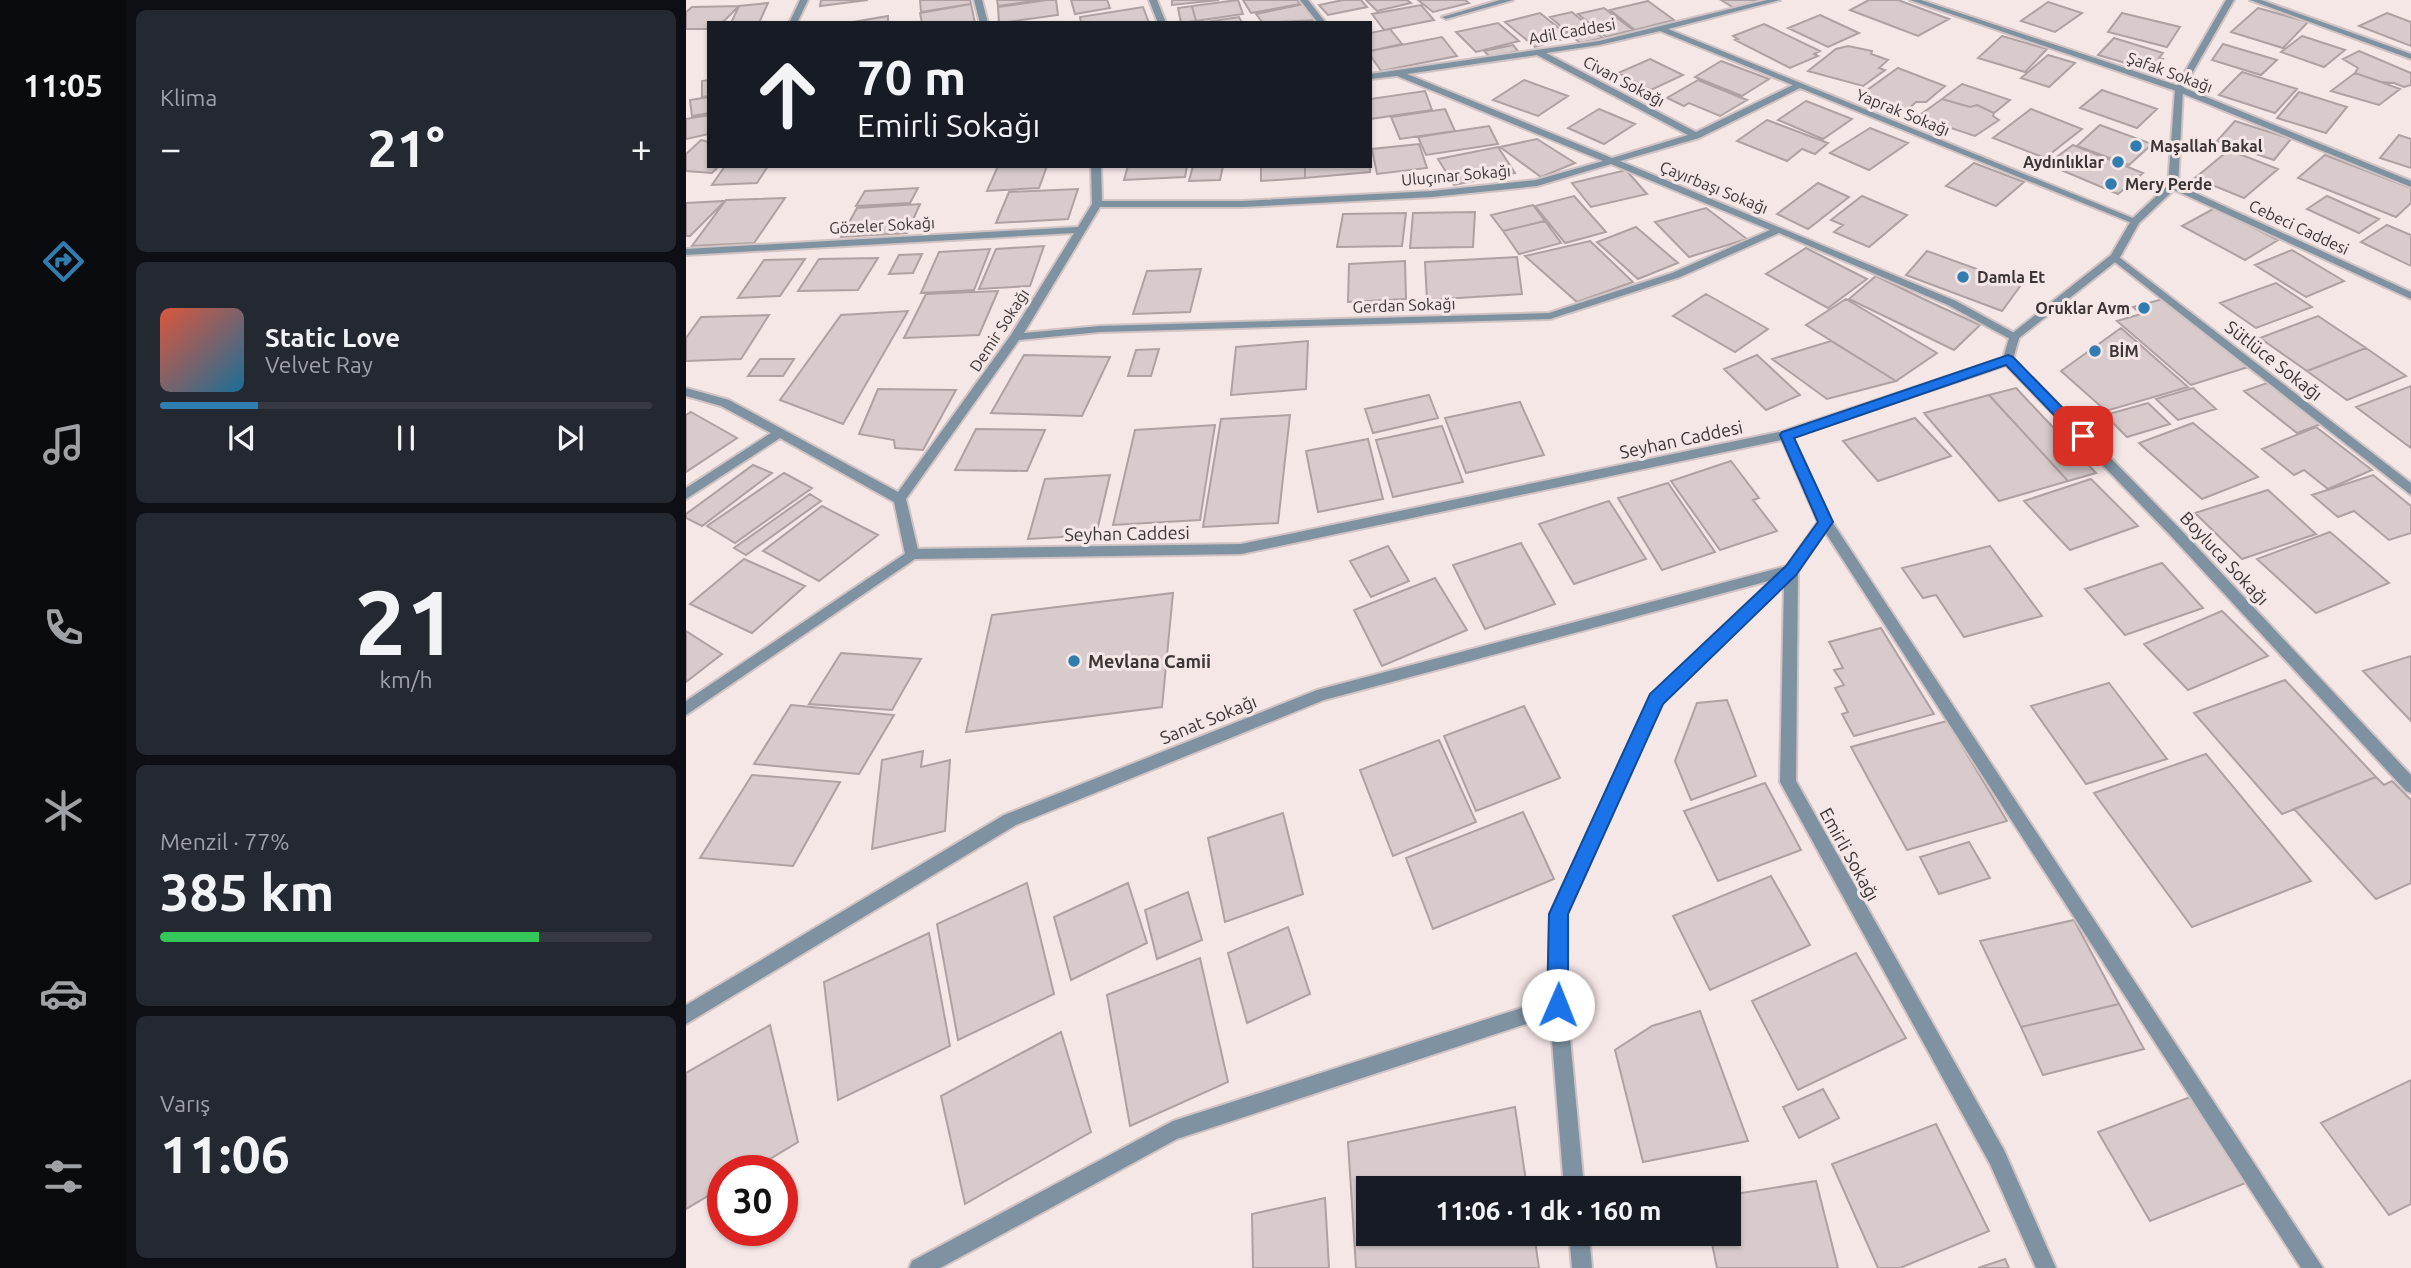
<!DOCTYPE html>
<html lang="tr">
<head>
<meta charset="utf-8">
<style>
  :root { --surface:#171b24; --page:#242831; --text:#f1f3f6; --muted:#9ea1a6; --line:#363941; --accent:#317db0 }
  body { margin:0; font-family:Ubuntu,sans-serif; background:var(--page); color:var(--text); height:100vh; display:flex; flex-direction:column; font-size:26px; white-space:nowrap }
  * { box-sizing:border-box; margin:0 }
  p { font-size:23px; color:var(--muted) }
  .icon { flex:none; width:38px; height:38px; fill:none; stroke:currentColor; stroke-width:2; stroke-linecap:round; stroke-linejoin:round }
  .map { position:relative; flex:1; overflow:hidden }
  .panel { display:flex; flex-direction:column; gap:10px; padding:10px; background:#0d0f14; width:560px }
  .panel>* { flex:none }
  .banner { position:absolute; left:21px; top:21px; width:665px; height:147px; border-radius:0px; box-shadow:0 2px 5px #0004; background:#171b24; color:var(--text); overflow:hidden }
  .speed { position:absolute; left:21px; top:1155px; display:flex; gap:14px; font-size:35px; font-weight:700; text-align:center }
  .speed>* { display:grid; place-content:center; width:91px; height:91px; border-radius:50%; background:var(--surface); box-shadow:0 2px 5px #0004; line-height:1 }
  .speed .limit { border:10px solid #d22; background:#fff; color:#111 }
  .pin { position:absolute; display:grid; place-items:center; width:60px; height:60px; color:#fff; margin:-30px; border-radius:14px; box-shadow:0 4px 10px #0006 }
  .me { position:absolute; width:77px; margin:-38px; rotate:1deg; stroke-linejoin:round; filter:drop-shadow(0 0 5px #0008) }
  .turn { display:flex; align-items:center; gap:24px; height:147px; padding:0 35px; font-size:32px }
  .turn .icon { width:91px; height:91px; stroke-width:2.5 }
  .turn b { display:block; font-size:49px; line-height:60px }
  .big { font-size:52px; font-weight:600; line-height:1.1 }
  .panel .card { flex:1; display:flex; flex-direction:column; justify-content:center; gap:10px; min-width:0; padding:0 24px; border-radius:10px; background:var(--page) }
  .panel .dial { align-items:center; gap:0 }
  .dial b { font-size:91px; line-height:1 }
  .song { display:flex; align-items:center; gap:21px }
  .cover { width:84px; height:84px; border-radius:10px; background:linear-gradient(135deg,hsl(10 70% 55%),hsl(200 70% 35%)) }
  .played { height:7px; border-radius:4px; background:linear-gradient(90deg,var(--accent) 20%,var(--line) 20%) }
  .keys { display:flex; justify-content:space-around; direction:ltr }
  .heat { display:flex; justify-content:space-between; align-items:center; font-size:38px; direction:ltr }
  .charge { height:10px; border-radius:5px; background:linear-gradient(90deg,#34c759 77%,var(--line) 0) }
  .trip { position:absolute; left:670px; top:1176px; width:385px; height:70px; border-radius:0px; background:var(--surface); box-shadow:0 2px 5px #0004; font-weight:600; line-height:70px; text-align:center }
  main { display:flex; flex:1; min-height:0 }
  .dock { display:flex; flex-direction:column; width:126px; justify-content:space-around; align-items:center; background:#090b0e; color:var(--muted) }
  .dock .icon { width:49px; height:49px }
  .dock .on { color:var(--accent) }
  .dock b { font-size:32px; color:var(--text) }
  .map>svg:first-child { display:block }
  .building { fill:#d9cbcb; stroke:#afa1a1; stroke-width:2 }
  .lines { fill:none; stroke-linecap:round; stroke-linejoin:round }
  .minor-casing { stroke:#d1c3c3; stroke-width:4 }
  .tertiary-casing { stroke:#d1c3c3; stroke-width:4 }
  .minor { fill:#7e92a2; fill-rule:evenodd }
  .tertiary { fill:#7e92a2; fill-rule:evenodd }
  .route { fill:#1a73e8; stroke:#114b97; stroke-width:2 }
  .poi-dot { fill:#317db0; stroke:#f6e7e7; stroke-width:2.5 }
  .labels { text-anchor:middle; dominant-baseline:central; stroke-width:6; stroke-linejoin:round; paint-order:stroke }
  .far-street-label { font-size:16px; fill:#3b3535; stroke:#f6e7e7 }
  .far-poi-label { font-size:16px; font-weight:bold; fill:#3b3535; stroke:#f6e7e7; text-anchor:start }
  .street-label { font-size:18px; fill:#3b3535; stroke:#f6e7e7 }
  .poi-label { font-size:18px; font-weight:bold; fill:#3b3535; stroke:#f6e7e7; text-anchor:start }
</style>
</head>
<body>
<main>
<nav class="dock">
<b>11:05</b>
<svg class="icon on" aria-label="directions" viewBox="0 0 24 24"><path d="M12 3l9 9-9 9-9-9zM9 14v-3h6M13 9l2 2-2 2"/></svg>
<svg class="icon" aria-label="music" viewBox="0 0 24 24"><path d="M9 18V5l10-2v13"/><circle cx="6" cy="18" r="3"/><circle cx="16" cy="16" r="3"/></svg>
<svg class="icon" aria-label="phone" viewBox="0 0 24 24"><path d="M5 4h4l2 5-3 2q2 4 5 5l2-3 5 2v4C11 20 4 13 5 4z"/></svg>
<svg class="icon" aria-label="climate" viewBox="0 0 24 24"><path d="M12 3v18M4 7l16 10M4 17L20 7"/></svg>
<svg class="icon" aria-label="car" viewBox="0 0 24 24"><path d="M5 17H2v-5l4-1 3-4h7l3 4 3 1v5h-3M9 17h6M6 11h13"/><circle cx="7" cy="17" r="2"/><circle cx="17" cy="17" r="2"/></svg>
<svg class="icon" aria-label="filters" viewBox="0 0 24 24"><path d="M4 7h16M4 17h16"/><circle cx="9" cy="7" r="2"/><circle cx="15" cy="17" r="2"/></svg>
</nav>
<section class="panel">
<div class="card"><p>Klima</p>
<div class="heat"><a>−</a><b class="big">21°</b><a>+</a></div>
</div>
<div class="card">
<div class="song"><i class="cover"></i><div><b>Static Love</b><p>Velvet Ray</p></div></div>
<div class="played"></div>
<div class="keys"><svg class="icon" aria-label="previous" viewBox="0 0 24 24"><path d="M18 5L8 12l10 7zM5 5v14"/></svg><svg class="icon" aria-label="pause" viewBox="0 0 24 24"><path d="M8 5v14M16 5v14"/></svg><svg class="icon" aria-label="next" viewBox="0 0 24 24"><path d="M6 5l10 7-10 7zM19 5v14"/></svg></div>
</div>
<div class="card dial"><b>21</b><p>km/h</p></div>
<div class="card"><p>Menzil · 77%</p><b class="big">385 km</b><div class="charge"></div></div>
<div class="card"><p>Varış</p><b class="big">11:06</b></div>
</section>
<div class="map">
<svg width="1725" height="1268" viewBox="0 0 1725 1268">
  <rect width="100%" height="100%" fill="#f6e7e7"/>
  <path class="building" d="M135 0H182L134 6Z
    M234 0H284L285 4 235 12Z
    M311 0H354L312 6Z
    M361 0H370L372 15 313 23 312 7Z
    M385 0H421L424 8 389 14Z
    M486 0H533L486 5Z
    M552 0 557 14 510 21 506 6Z
    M557 0H611L614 4 565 13Z
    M657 0H675L681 7 642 15 633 5Z
    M680 0H721L725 3 691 11Z
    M732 0H779L783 3 747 12Z
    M1035 0H1076L1048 8Z
    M1183 0H1212L1263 19 1232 36 1164 10Z
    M962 1 988 20 949 30 924 10Z
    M1362 2 1396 13 1369 32 1335 21Z
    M82 3 73 23H45L53 6Z
    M285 4 289 23H236L234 13Z
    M618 4 631 20 577 23 570 14Z
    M735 5 748 20 698 30 686 14Z
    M53 6 36 23H23V29H0V12L6 7Z
    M506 6 510 21 495 23 492 8Z
    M457 7 463 23H395L394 17Z
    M918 8 947 30 920 37 892 14Z
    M1572 8 1622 22 1597 48 1545 32Z
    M886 12 917 38 894 43 864 17Z
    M854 13 884 37 849 47 819 22Z
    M1436 13 1494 27 1481 47 1422 32Z
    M1701 13 1725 22V46L1673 26Z
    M1134 15 1173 33 1142 47 1102 28Z
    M202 16V23H161Z
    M553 17 556 23H513Z
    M812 23 833 41 790 52 770 32Z
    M1078 24 1134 51 1128 54 1132 56 1104 68 1049 40 1052 39 1047 36Z
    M704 29 716 44 684 51V33Z
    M1316 36 1361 49 1339 72 1292 58Z
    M1616 36 1659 50 1638 67 1595 52Z
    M756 37 771 56 695 71 684 55V51Z
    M1428 38 1477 53 1473 58 1477 59 1467 71 1412 55Z
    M1537 44 1591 60 1575 75 1526 60Z
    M827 45 832 51 804 57 798 51Z
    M1162 46 1186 51 1185 54 1202 60 1193 68 1199 70 1177 86 1122 71 1150 49Z
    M1673 51 1725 73V85L1718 87 1708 83 1695 82 1669 73 1672 68 1657 59Z
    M1362 55 1389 63 1363 87 1335 78Z
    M964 59 997 75 965 90 932 73Z
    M1035 61 1083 79 1056 96 1009 77Z
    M1212 68 1259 86 1240 102H1230L1220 111 1177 93Z
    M1556 72 1611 89 1589 113 1533 95Z
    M1669 73 1695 82 1714 89 1693 105 1645 91Z
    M23 80V96L16 97V81Z
    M838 80 882 96 852 116 807 100Z
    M1012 80 1061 100 1034 116 1003 103 998 106 981 98Z
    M1276 84 1324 100 1308 113 1291 105 1284 107 1256 99Z
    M1416 90 1471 109 1451 128 1394 108Z
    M739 91 746 110 684 119V99Z
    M1613 92 1661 107 1640 133 1591 118Z
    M23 97V113L6 116 4 100Z
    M1256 99 1284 107 1291 105 1308 113 1307 116 1313 120 1289 136 1231 117Z
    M1120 101 1166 119 1137 139 1092 120Z
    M759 109 769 131 714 139 705 117Z
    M913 109 949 124 918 144 882 128Z
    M1345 109 1396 129 1359 158 1307 138Z
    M23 115V134L0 139V119Z
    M1081 120 1142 143 1129 154 1116 149 1101 161 1051 141Z
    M1549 121 1605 139 1588 160 1531 141Z
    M1414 125 1466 144 1443 165 1391 146Z
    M803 126 812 144 740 155 732 137Z
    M1184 128 1222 143 1183 170 1144 153Z
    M1713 135 1725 139V168L1694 158Z
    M851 139 889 163 855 177 814 147Z
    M15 140 23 142V166H33L26 173 0 171V154Z
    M733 144 741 168 691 174 686 149Z
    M1387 145 1457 173 1432 194 1361 164Z
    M812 147 829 173 768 185 752 159Z
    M1543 150 1592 169 1558 198 1509 178Z
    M1639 155 1725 188V203L1710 217 1612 178Z
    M1288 163 1338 182 1310 206 1260 186Z
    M39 166H82L71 183 26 185Z
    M312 166H361L353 188 301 191Z
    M442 166H501L499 177 438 180Z
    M507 166H537L534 180 503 181Z
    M575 166H619V178L575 181Z
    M619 166H684V172L619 178Z
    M940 170 961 194 905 207 886 183Z
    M1132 183 1163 197 1122 229 1091 214Z
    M232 188 224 203 170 206 179 191Z
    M392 189 382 219 310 223 323 192Z
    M888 196 920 232 879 243 849 206Z
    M1176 196 1221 215 1183 247 1148 232 1157 225 1145 220Z
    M1641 196 1693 219 1673 233 1621 209Z
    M99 198 68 243 6 246 40 200Z
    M39 201 4 236H0V203Z
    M234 204 221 233 155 237 171 208Z
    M847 205 859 221 817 231 805 215Z
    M1020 208 1061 239 1003 257 969 222Z
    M1529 208 1592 240 1559 260 1496 226Z
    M789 212 787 247 724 248 727 213Z
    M720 213 716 246 651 247 657 214Z
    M859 221 875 243 833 254 817 231Z
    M1701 225 1725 235V266L1675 242Z
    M950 227 992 263 952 279 911 242Z
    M904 241 947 282 891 302 839 256Z
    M358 246 344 286 293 289 310 249Z
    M1120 248 1181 279 1142 308 1080 274Z
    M304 249 288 290 235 293 253 252Z
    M1606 250 1658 281 1620 297 1569 265Z
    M1241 251 1335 285 1316 311 1220 275Z
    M236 254 227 273 203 274 213 255Z
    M831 257 836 294 741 300 739 262Z
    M192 258 172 290 112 291 133 259Z
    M119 259 94 296 52 298 78 260Z
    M719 261 720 299 662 302 663 264Z
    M515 269 504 312 447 314 461 271Z
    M1190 276 1246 303 1294 325 1268 350 1163 299Z
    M1590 283 1626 307 1570 328 1534 303Z
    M312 291 293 335 218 338 240 294Z
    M1020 294 1082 329 1049 352 987 316Z
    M1160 299 1251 353 1210 381 1120 325Z
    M1477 299 1562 367 1505 385 1431 321 1455 314 1447 307Z
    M222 311 157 424 94 400 155 315Z
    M83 315 55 359 0 361V338L15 317Z
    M1632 316 1680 348 1621 371 1574 338Z
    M1435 328 1502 387 1420 411 1375 371Z
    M622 341 620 389 545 395 550 347Z
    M1145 341 1210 381 1141 399 1086 359Z
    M1680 348 1720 376 1661 400 1621 371Z
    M473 349 465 376H442L450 350Z
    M338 355 424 357 396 416 305 413Z
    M1071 355 1114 395 1080 410 1038 369Z
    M74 359H108L97 376H62Z
    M1584 382 1638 423 1611 433 1558 391Z
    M1725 386V448L1670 407Z
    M1330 388 1410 473 1382 481 1303 395Z
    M1507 388 1530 409 1492 420 1470 399Z
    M192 389 270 390 237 450 209 448 208 440 173 434Z
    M743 395 752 418 687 433 679 409Z
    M1303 395 1382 481 1313 501 1238 413Z
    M834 402 858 455 780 473 759 418Z
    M1462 403 1484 424 1441 437 1419 415Z
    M5 412 51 438 0 472V415Z
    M604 415 592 523 517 527 535 419Z
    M1229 418 1265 456 1192 481 1157 441Z
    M1507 423 1572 477 1516 499 1453 443Z
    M529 425 514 520 427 525 449 430Z
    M756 426 777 482 707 497 690 440Z
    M1630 427 1686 470 1642 489 1618 470 1608 475 1576 449Z
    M290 429 359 430 341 471 269 470Z
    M682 439 697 499 632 512 620 451Z
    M1045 461 1073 498 1067 500 1091 531 1034 550 985 481Z
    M67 465 86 473 16 526 0 518V514Z
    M98 473 126 488 49 543 21 526Z
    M424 475 410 535 342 539 359 479Z
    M1687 475 1725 506V533L1703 540 1668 511 1652 517 1626 495Z
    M1405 479 1452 526 1384 550 1338 501Z
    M982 483 1029 552 976 570 932 498Z
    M1582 490 1630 534 1556 559 1509 513Z
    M124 494 135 501 60 555 48 548Z
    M923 501 960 559 888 584 853 524Z
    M136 506 192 535 133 581 77 551Z
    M1644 532 1703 583 1630 613 1571 559Z
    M835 543 869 604 799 629 767 565Z
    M702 546 723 581 685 597 664 561Z
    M1304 546 1356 616 1278 637 1250 595 1237 598 1216 568Z
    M58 559 119 586 66 633 4 604Z
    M1476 563 1517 608 1439 635 1399 589Z
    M749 578 781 630 696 666 668 610Z
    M487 593 476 707 280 732 306 615Z
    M1536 611 1582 656 1502 690 1458 644Z
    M1195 628 1248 714 1168 736 1156 714 1162 712 1149 688 1158 685 1148 670 1157 668 1143 642Z
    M0 631 36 654 0 682Z
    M155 653 235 659 206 710 123 704Z
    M1725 656V721L1677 671Z
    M1599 680 1690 777 1596 814 1508 713Z
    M1423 683 1481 759 1400 784 1345 706Z
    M1041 700 1070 776 1005 800 989 761 1011 703Z
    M105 705 208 715 173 774 68 764Z
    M838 706 874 778 790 811 758 736Z
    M1261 721 1321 821 1221 850 1165 747Z
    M753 740 790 822 707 856 674 770Z
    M237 751 235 767 264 760 259 831 186 849 196 760Z
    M1520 754 1625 881 1506 927 1408 793Z
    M66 775 154 782 107 866 14 858Z
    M1690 777 1698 785 1706 781 1725 800V883L1690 899 1608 809Z
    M1079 783 1115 850 1032 881 998 811Z
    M837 812 868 879 747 929 720 858Z
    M597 813 617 894 539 922 522 838Z
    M1283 842 1304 878 1253 894 1234 857Z
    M1085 876 1124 945 1024 990 987 916Z
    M341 883 368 994 272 1040 251 924Z
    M442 883 461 943 385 980 368 917Z
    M502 892 516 940 471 959 459 910Z
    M1388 920 1433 1004 1335 1027 1294 941Z
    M602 927 624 994 561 1023 542 953Z
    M243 933 264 1046 152 1100 138 982Z
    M1170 953 1220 1038 1112 1090 1066 1001Z
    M514 958 542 1082 444 1126 421 995Z
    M1433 1004 1458 1049 1357 1075 1335 1027Z
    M1014 1011 1062 1141 957 1162 929 1050 966 1026Z
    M84 1025 112 1142 64 1171H37V1187L0 1209V1073Z
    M375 1032 405 1132 279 1204 255 1096Z
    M1725 1080V1204L1703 1215 1635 1123Z
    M1137 1089 1153 1118 1113 1138 1097 1107Z
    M1507 1096 1562 1182 1464 1221 1412 1132Z
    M829 1107 841 1188H682V1234H848L853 1268H670L662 1142Z
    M1250 1124 1303 1231 1214 1268H1192L1146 1164Z
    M1130 1181 1152 1268H1031L1024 1234H1043V1195Z
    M639 1198 643 1268H567L566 1214Z
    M1319 1259 1323 1268H1292Z"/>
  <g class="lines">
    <defs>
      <path id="minor" d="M114 0H122L111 23H103Z
        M288 0H296L302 23H294Z
        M463 0H471L480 23H472Z
        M614 0H622L640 23H632Z
        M814 0H827L760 19 756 17Z
        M1081 0H1094L982 29 1454 221 1446 223 1114 88 1013 138 934 161 1270 301 1332 335V339H1324L1262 305 1093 233 994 277 864 319 414 332 333 340 220 499 233 554 226 559 219 554 208 502 94 438 0 499V488L85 433 35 406 0 396V388L43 400 212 492 325 335 388 233 0 255V249L392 227 406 204 405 166H415L416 201H556L746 191 850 180 917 161 711 76 684 79V74L913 41ZM974 31 1107 85 1010 132 860 53 913 45ZM851 55 1002 135 926 158 721 74ZM925 164 1084 230 986 273 863 313 414 326 338 333 414 207H556L746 197 851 186Z
        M1224 0H1235L1496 87 1725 181V187L1490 91Z
        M1564 0H1575L1725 54V59Z
        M1484 184H1490L1725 292V299L1484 188Z
        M1429 254 1725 483V495L1425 259 1424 257Z
        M1322 356 1326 357 1495 530 1725 775V793L1720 791 1485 536 1318 363V357Z
        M1100 431 1106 435 1145 520 1637 1268H1615L1139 532 1112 571 1110 781 1318 1150 1370 1268H1350L1304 1164 1094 782 1098 585 975 703 880 914 881 1005 898 1188H878L864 1016 491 1139 254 1268H223L226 1261 487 1121 863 999 864 914 965 695 1086 580 638 700 330 825 0 1024V1005L318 815 631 690 1101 566 1132 522 1094 435Z
        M883 1234H903L906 1268H886Z"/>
      <path id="tertiary" d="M1540 0H1548L1497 89 1492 186 1453 223 1433 259 1333 338 1326 363 1100 439 555 554 229 559 0 715V701L226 549 555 544 1098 431 1317 358 1324 335 1425 255 1446 219 1482 185 1489 89Z"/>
    </defs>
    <use href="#minor" class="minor-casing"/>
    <use href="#tertiary" class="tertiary-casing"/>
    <use href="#minor" class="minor"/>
    <use href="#tertiary" class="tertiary"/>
  </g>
  <path class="route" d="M1322 355 1327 357 1401 433V440H1392L1320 365 1108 438 1147 522 1110 575 977 704 882 914V1005L879 1012 872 1015 864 1012 861 1005 863 914 964 694 1100 566 1132 522 1094 435 1096 432Z"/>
  <g class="poi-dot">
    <circle cx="1450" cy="146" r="7"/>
    <circle cx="1432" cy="162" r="7"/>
    <circle cx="1425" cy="184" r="7"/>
    <circle cx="1277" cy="277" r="7"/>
    <circle cx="1458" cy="308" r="7"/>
    <circle cx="1409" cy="351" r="7"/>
    <circle cx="388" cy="661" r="7"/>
  </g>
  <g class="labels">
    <g class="far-street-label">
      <text transform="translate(886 31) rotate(-10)">Adil Caddesi</text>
      <text transform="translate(1484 72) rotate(20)">Şafak Sokağı</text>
      <text transform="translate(938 81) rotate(28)">Civan Sokağı</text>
      <text transform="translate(1217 112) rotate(22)">Yaprak Sokağı</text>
      <text transform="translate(770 175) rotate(-5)">Uluçınar Sokağı</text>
      <text transform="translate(1028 187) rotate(22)">Çayırbaşı Sokağı</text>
      <text transform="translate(196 225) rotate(-3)">Gözeler Sokağı</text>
      <text transform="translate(1613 227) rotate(25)">Cebeci Caddesi</text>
      <text transform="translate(718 305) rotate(-2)">Gerdan Sokağı</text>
      <text transform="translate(313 330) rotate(-57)">Demir Sokağı</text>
    </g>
    <g class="far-poi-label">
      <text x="1464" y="146">Maşallah Bakal</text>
      <text x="1418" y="162" text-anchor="end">Aydınlıklar</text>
      <text x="1439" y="184">Mery Perde</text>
      <text x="1291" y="277">Damla Et</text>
      <text x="1444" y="308" text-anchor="end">Oruklar Avm</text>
      <text x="1423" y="351">BİM</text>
    </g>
    <g class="street-label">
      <text transform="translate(1588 360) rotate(38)">Sütlüce Sokağı</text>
      <text transform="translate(995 439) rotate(-12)">Seyhan Caddesi</text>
      <text transform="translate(441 533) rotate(-1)">Seyhan Caddesi</text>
      <text transform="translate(1539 558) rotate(47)">Boyluca Sokağı</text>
      <text transform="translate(522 719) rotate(-22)">Sanat Sokağı</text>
      <text transform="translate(1164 854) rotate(61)">Emirli Sokağı</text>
    </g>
    <g class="poi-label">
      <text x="402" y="661">Mevlana Camii</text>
    </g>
  </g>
</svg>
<div class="speed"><div class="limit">30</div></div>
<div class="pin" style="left:1397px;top:436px;background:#d93025"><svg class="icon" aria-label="arrive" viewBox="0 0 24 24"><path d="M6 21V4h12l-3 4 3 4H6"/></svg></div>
<svg class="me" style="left:872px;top:1005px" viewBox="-20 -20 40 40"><circle r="19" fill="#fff"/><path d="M0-13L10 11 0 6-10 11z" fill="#1a73e8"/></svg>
<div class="trip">11:06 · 1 dk · 160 m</div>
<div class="banner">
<div class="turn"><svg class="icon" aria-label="ahead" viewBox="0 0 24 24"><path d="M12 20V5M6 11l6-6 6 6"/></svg><div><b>70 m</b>Emirli Sokağı</div></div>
</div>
</div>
</main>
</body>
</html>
